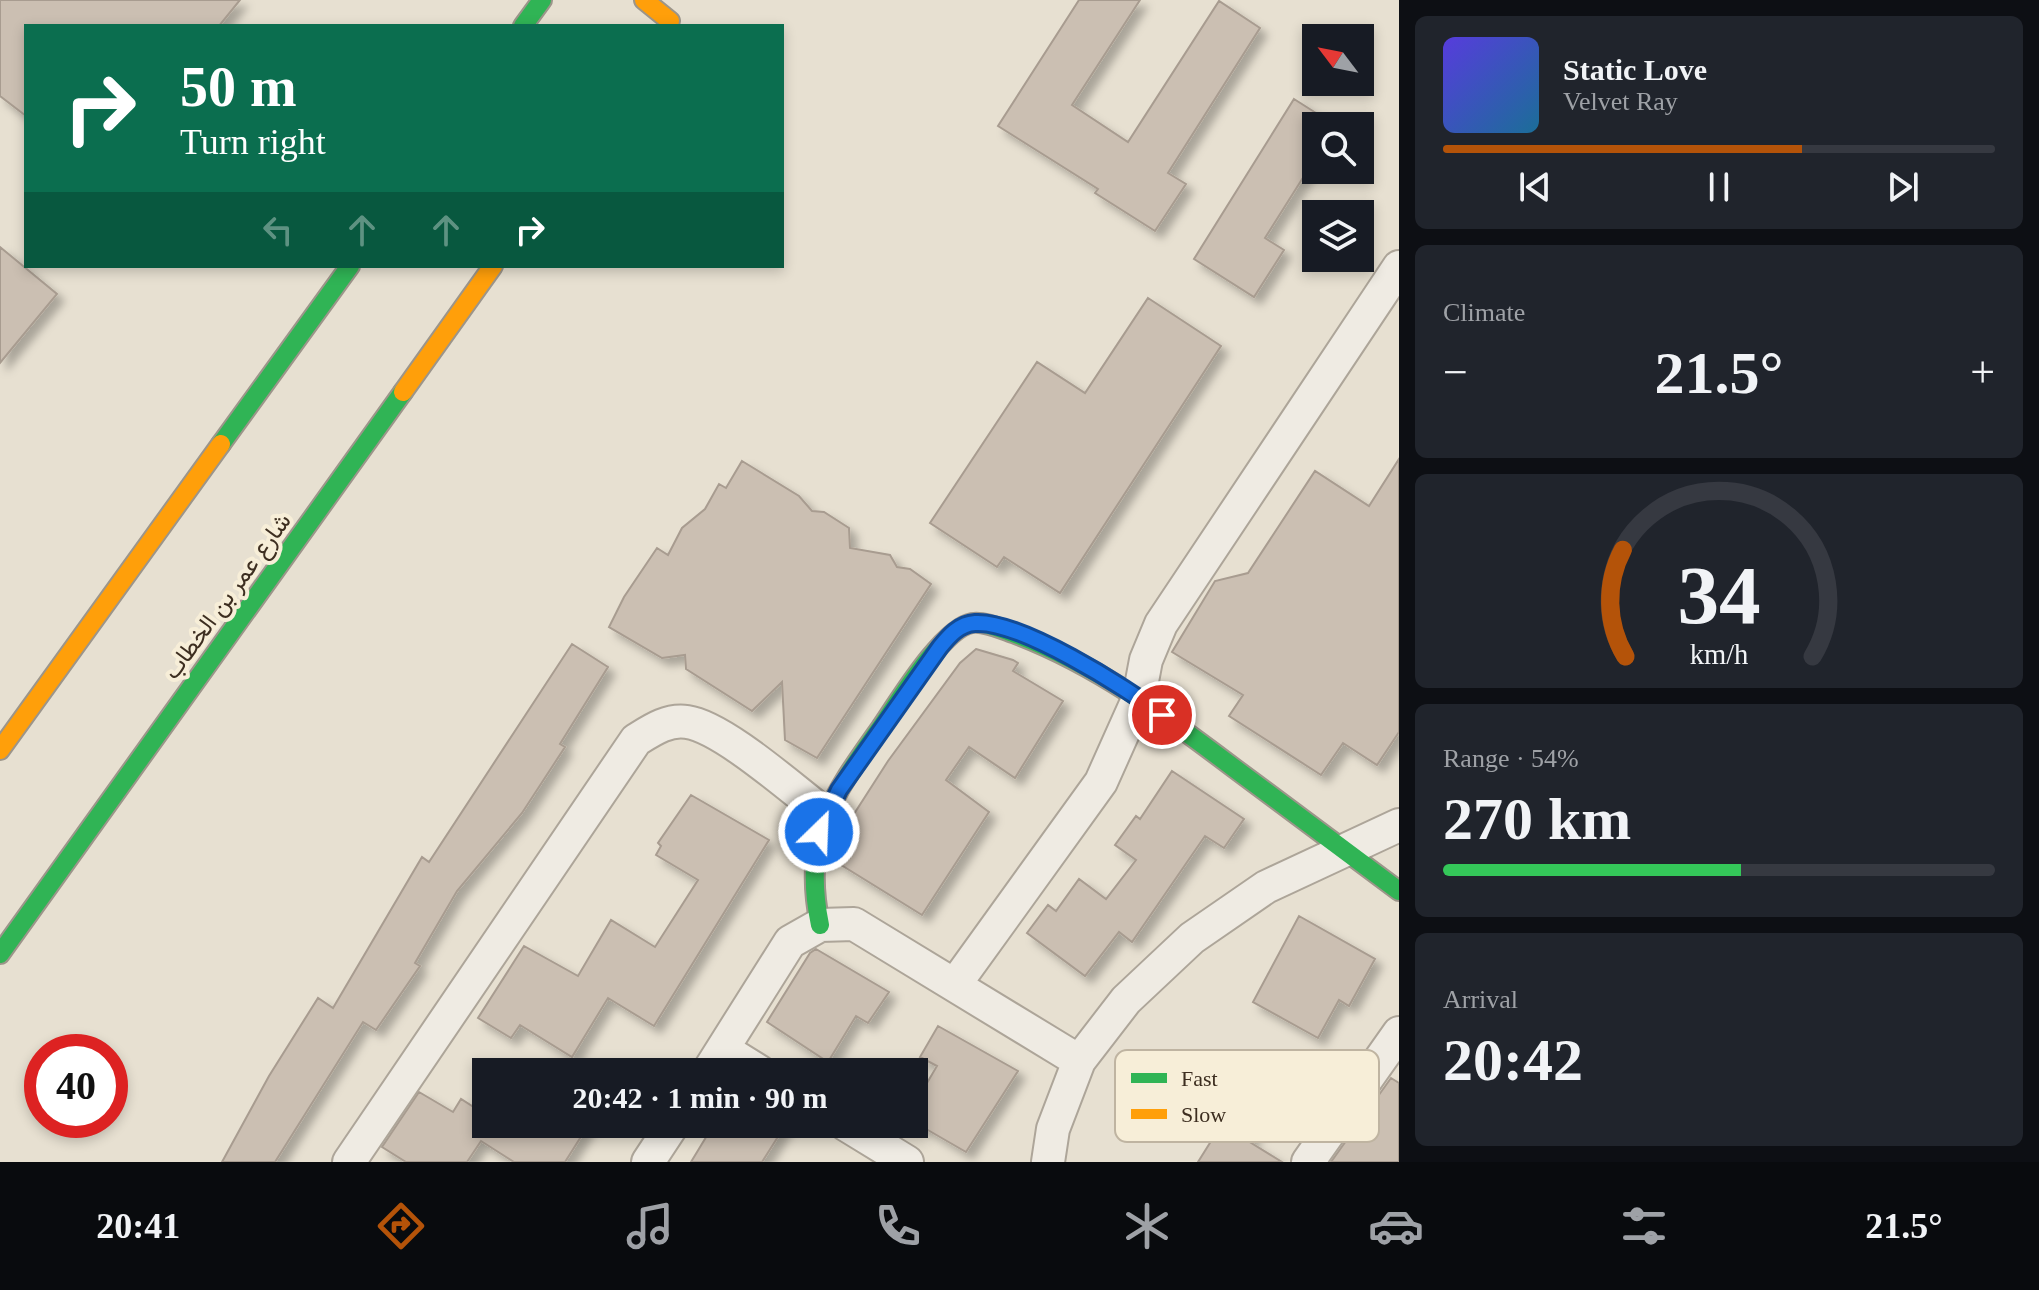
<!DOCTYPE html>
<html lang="en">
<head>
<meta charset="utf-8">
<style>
  :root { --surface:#171b24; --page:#20242c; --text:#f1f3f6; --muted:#9ea1a6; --line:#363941; --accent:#b45309 }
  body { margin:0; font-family:"Times New Roman",Vazirmatn,serif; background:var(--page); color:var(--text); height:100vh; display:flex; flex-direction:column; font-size:30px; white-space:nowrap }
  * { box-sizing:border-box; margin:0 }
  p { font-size:26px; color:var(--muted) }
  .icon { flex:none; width:44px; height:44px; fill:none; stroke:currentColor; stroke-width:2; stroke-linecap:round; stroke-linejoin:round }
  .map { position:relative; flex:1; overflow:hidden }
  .drawer { display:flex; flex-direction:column; gap:16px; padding:16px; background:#0d0f14; width:640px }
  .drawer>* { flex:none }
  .banner { position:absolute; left:24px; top:24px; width:760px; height:244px; border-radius:0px; box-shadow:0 4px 12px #0003; background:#0b6e4f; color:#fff; overflow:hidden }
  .needle { width:52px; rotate:302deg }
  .tools { position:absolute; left:1302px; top:24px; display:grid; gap:16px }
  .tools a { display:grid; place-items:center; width:72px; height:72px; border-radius:0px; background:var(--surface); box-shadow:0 4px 12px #0003; font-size:40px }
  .speed { position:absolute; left:24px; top:1034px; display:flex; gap:16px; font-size:40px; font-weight:700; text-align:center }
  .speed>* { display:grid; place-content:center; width:104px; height:104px; border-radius:50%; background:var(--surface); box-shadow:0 4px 12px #0003; line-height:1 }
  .speed .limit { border:12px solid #d22; background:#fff; color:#111 }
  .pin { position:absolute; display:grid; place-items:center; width:68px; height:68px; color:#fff; margin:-34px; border:4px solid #fff; border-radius:50%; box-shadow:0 2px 8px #0007 }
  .me { position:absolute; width:88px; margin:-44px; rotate:24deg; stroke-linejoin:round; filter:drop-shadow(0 0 6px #0008) }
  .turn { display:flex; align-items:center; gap:28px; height:168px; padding:0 24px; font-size:36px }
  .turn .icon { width:104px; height:104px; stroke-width:2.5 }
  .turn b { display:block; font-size:56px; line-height:68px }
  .lanes { display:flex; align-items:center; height:76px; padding:0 24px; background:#0003; justify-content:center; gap:40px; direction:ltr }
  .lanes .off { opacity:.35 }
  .big { font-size:60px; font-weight:800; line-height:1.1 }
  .drawer .widget { flex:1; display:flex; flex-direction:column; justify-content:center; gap:12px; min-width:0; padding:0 28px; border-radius:12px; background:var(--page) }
  .drawer .dial { align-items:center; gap:0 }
  .dial svg { height:208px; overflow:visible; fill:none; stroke:var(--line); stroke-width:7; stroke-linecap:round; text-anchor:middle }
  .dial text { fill:var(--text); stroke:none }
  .song { display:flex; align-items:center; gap:24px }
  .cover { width:96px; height:96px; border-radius:12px; background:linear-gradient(135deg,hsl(250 70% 55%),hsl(200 70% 35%)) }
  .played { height:8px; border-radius:4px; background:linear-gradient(90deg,var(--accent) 65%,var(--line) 65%) }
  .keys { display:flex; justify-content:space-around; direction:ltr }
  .heat { display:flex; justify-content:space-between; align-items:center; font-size:44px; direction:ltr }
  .charge { height:12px; border-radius:6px; background:linear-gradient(90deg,#34c759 54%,var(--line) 0) }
  .trip { position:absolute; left:472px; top:1058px; width:456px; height:80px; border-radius:0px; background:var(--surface); box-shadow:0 4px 12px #0003; font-weight:800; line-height:80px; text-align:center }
  .tabs { display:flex; height:128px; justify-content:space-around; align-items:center; background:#090b0e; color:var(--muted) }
  .tabs .icon { width:56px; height:56px }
  .tabs .active { color:var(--accent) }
  .tabs b { font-size:36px; color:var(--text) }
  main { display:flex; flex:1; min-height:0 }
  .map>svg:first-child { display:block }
  .building { fill:#cbbfb2; stroke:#a89c90; stroke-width:2; filter:url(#shadow) }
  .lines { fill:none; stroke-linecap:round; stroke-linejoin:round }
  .street-casing { stroke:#ada599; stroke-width:36 }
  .fast-casing { stroke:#9c958a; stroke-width:22 }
  .slow-casing { stroke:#9c958a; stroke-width:22 }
  .street { stroke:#efebe3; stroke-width:32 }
  .fast { stroke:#30b455; stroke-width:18 }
  .slow { stroke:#ff9f0a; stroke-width:18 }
  .route-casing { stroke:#114b97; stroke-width:20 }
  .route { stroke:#1a73e8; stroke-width:14 }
  .labels { text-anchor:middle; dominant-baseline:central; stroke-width:8; stroke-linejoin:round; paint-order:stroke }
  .street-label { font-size:24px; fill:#3d2e20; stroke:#f7eed8 }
  .key { fill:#f7eed8; stroke:#bfb4a1; stroke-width:2 }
  .key-label { font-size:22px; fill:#3d2e20 }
</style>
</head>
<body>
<main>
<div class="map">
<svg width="1399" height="1162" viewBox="0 0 1399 1162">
  <defs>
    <filter id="shadow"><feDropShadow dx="7" dy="7" stdDeviation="4" flood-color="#0004"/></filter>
  </defs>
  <rect width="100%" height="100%" fill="#e7e0d1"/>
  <path class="building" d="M0 0H240L219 26H26V116L0 96Z
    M1079 0H1140L1072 105 1128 142 1219 1 1260 28 1168 173 1186 184 1155 231 1095 193 1098 189 998 126Z
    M1294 99 1316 113V157L1265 238 1284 250 1254 297 1194 259Z
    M0 247 57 294 0 363Z
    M1148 298 1221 346 1060 593 1004 557 997 567 930 523 1037 362 1085 393Z
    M1399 459V732L1377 765 1343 743 1321 775 1229 716 1243 695 1172 652 1215 581 1248 573 1315 471 1369 506Z
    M742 461 799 496 812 511 824 512 849 528 850 548 890 555 897 567 910 569 931 584 817 758 785 740 782 682 752 711 686 669 685 655 662 658 609 627 624 597 657 548 668 555 682 528 705 509 719 484 726 488Z
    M572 644 608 667 560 744 565 747 522 813 457 891 415 963 420 966 376 1030 363 1022 275 1162H222L269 1076 318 998 333 1008 422 857 429 862Z
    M976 649 1013 660 1018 663 1013 671 1063 701 1015 778 969 747 946 780 989 812 922 915 838 863 839 857 854 814 888 761 960 663Z
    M1172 771 1244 819 1224 848 1205 836 1132 942 1119 932 1085 976 1027 933 1048 905 1056 911 1079 879 1106 899 1136 860 1115 845 1136 816 1140 819Z
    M691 795 769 840 654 1026 608 998 572 1057 520 1025 511 1038 478 1018 524 946 578 976 611 920 655 947 698 880 656 855 661 846 658 843Z
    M1299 916 1375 959 1349 1006 1339 1000 1318 1038 1253 1002Z
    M816 949 889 992 868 1023 856 1016 828 1062 767 1022 810 953Z
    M938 1026 1018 1071 966 1152 914 1122V1105L937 1066 920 1057Z
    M1391 1078 1399 1083V1162H1331Z
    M419 1092 453 1112 461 1099 486 1115V1124H589L565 1162H514L481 1141 467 1162H406L382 1147Z
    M1235 1103 1262 1120 1248 1141 1282 1162H1198Z
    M714 1124H786L762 1162H691Z"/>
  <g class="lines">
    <defs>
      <path id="street" d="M956 983 1101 782 1139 697 1146 660 1161 624 1399 267
        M723 1049 760 1072
        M708 1072 790 942 820 925 854 924 1079 1061
        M845 1124 907 1162
        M349 1162 636 740C652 730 668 719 687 722 723 727 793 790 825 814
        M648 1162 673 1124
        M1048 1162 1053 1129 1079 1061 1126 1000 1192 938 1266 887 1399 825
        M1308 1162 1399 1033"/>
      <path id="fast" d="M523 26 542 0
        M221 444 350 266
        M820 925C802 837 832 796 882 726 899 701 943 628 972 623 985 621 1001 629 1013 633 1096 664 1164 715 1234 768 1289 809 1344 850 1399 891
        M0 954 403 392"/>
      <path id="slow" d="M644 0 670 21
        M403 392 493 266
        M0 750 221 444"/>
    </defs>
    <use href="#street" class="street-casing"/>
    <use href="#fast" class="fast-casing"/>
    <use href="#slow" class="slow-casing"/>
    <use href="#street" class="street"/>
    <use href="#fast" class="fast"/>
    <use href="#slow" class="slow"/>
  </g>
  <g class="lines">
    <defs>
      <path id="route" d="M819 832 839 790 940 647C949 636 959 624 975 623 1019 620 1126 687 1162 715"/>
    </defs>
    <use href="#route" class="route-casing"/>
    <use href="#route" class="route"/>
  </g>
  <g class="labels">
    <g class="street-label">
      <text transform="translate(227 596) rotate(-54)">شارع عمر بن الخطاب</text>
    </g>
  </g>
  <rect x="1115" y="1050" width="264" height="92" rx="12" class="key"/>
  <rect x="1131" y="1073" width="36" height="10" fill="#30b455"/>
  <rect x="1131" y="1109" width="36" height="10" fill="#ff9f0a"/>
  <g class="key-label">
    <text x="1181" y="1086">Fast</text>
    <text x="1181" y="1122">Slow</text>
  </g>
</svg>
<div class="tools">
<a><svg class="needle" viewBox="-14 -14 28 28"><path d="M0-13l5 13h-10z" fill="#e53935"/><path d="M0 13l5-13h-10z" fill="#9ea1a6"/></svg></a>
<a><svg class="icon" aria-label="search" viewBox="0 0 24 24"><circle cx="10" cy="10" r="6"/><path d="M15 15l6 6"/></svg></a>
<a><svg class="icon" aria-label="layers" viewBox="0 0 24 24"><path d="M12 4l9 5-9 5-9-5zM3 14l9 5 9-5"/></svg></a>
</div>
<div class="speed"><div class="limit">40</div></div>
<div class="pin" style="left:1162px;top:715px;background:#d93025"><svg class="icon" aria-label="arrive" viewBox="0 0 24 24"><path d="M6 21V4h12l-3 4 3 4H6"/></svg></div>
<svg class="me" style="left:819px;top:832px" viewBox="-20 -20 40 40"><circle r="17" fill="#1a73e8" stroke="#fff" stroke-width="3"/><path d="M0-11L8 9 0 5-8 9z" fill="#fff"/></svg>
<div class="trip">20:42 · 1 min · 90 m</div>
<div class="banner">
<div class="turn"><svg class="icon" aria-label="right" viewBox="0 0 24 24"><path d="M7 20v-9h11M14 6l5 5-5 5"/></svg><div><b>50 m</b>Turn right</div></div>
<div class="lanes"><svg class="icon off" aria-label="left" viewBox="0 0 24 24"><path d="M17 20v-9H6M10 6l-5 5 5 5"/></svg><svg class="icon off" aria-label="ahead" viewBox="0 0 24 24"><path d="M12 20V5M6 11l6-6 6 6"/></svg><svg class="icon off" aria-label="ahead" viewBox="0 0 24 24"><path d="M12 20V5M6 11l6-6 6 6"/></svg><svg class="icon" aria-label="right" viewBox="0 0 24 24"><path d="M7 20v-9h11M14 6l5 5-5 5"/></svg></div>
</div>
</div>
<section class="drawer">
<div class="widget">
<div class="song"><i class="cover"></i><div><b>Static Love</b><p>Velvet Ray</p></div></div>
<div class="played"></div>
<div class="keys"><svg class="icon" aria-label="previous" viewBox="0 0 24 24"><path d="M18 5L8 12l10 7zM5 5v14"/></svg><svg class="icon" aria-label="pause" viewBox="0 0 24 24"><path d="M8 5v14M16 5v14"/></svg><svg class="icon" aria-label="next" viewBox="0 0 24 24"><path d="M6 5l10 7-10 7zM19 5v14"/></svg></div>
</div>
<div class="widget"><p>Climate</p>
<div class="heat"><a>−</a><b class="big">21.5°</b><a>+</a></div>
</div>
<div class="widget dial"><svg viewBox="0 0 100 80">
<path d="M14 69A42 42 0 1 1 86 69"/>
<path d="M14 69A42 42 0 0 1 13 28" stroke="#b45309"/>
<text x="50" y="56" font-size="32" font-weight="700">34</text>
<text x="50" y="72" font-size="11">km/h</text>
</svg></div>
<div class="widget"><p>Range · 54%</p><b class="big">270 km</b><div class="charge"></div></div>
<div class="widget"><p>Arrival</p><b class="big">20:42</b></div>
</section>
</main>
<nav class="tabs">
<b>20:41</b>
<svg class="icon active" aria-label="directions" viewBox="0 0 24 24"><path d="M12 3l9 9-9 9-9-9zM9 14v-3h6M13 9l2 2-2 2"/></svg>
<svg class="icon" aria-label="music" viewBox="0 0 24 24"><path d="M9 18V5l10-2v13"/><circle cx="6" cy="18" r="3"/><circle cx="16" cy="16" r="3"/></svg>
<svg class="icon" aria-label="phone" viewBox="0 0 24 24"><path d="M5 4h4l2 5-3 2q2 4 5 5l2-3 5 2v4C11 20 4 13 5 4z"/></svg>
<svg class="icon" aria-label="climate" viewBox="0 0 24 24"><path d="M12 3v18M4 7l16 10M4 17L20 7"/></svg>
<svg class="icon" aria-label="car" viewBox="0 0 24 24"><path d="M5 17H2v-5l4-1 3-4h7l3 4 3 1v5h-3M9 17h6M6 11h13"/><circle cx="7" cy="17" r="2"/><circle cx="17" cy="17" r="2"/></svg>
<svg class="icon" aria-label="filters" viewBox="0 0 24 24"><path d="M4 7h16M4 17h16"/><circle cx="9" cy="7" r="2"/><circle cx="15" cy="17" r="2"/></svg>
<b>21.5°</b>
</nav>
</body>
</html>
